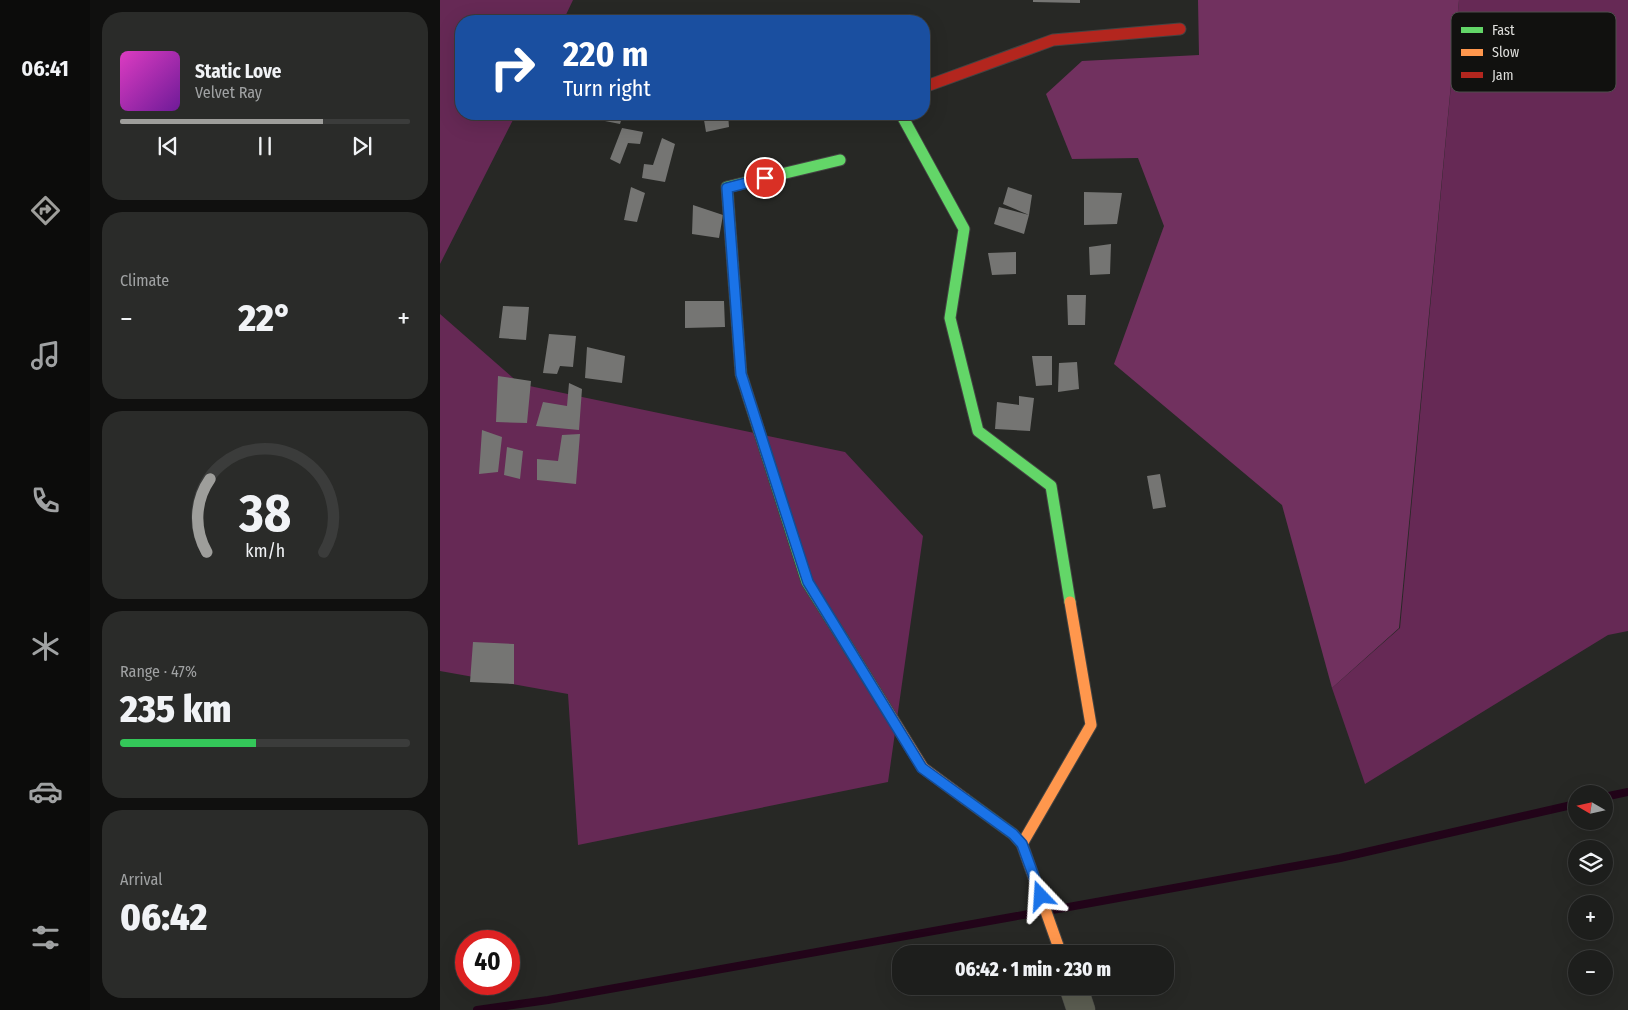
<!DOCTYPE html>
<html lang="en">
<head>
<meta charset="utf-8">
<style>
  :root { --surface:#1d1e1c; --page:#2a2b29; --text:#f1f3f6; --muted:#a0a2a3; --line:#3b3c3b; --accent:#9e9e9b }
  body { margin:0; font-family:"Fira Sans Condensed",sans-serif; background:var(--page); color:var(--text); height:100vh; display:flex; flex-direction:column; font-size:19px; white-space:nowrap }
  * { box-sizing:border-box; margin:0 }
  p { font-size:16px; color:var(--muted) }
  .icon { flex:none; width:28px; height:28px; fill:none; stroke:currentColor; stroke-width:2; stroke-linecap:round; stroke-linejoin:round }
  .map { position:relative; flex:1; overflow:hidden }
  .panel { display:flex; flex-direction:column; gap:12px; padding:12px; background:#10100f; width:350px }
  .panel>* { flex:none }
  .guide { position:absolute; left:15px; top:15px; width:475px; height:105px; border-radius:20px; box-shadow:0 5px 20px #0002,0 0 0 1px var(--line); background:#1a4fa0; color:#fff; overflow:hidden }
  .needle { width:32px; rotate:279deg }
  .buttons { position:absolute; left:1128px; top:785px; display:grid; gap:10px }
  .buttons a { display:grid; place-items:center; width:45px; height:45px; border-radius:50%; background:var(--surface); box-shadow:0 5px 20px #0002,0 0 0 1px var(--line); font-size:25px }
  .speed { position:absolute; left:15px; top:930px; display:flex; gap:10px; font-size:25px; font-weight:700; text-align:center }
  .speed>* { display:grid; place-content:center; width:65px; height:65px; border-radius:50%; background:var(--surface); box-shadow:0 5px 20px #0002,0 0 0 1px var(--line); line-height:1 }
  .speed .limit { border:8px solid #d22; background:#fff; color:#111 }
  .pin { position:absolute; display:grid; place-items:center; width:42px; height:42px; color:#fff; margin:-21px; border:2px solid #fff; border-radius:50%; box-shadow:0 1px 5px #0007 }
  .me { position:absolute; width:55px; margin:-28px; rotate:340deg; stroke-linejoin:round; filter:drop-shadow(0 0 4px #0008) }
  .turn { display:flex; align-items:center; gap:18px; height:105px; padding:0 25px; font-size:22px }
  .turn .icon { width:65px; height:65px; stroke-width:2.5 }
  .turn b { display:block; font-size:35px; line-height:42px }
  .big { font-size:38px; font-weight:800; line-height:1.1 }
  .panel .tile { flex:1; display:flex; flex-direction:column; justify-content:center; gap:8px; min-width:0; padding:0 18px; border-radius:20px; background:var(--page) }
  .panel .dial { align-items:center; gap:0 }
  .dial svg { height:130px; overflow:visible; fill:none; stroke:var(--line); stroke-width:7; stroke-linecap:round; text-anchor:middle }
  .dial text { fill:var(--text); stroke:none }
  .song { display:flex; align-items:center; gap:15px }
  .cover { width:60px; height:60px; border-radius:8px; background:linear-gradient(135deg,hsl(310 70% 55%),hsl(280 70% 35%)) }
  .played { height:5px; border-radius:2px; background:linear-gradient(90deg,var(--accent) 70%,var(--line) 70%) }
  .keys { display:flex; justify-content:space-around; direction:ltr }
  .heat { display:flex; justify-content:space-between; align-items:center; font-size:28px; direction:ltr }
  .charge { height:8px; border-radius:4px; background:linear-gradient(90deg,#34c759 47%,var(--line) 0) }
  .trip { position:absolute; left:452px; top:945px; width:282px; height:50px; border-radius:20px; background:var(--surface); box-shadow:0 5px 20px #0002,0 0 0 1px var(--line); font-weight:800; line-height:50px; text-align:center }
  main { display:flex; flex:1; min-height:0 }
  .tab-bar { display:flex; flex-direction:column; width:90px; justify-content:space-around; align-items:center; background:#0c0c0b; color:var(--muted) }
  .tab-bar .icon { width:35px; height:35px }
  .tab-bar .current { color:var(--accent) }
  .tab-bar b { font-size:22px; color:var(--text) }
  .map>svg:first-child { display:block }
  .green { fill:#662955 }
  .forest { fill:#71315f }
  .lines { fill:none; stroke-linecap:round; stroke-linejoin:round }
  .stream { stroke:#220419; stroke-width:8 }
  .building { fill:#757573 }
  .street-casing { stroke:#444443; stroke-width:29 }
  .fast-casing { stroke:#444443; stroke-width:13 }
  .slow-casing { stroke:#444443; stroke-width:13 }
  .jam-casing { stroke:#444443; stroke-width:13 }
  .street { stroke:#5b5d51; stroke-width:28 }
  .fast { stroke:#63d668; stroke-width:11 }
  .slow { stroke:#ff974d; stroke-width:11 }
  .jam { stroke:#b3261e; stroke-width:11 }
  .route-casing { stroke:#114b97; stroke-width:12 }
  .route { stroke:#1a73e8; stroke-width:9 }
  .key { fill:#11110f; stroke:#4e4e4c; stroke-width:1 }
  .key-label { font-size:14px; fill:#dededb }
</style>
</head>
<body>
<main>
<nav class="tab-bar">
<b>06:41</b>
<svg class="icon current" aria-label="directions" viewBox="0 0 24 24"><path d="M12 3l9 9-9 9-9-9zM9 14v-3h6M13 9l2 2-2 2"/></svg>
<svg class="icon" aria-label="music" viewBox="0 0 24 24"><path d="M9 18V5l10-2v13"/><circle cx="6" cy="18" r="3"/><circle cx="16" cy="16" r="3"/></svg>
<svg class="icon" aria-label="phone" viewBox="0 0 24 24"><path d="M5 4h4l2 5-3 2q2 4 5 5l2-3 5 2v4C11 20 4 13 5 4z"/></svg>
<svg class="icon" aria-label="climate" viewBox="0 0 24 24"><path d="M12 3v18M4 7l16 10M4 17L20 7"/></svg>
<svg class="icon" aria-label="car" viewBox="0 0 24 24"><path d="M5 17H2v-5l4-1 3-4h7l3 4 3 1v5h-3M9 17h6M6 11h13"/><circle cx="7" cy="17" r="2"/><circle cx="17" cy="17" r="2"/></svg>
<svg class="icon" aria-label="filters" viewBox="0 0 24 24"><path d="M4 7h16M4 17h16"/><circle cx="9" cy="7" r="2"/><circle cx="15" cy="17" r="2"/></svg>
</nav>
<section class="panel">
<div class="tile">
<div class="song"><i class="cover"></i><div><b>Static Love</b><p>Velvet Ray</p></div></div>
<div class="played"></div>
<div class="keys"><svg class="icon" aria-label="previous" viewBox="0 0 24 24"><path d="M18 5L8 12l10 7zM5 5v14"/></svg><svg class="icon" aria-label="pause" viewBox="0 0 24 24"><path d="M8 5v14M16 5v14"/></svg><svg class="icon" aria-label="next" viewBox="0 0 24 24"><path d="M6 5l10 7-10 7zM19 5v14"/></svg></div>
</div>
<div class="tile"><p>Climate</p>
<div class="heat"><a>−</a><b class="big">22°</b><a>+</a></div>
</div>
<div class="tile dial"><svg viewBox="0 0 100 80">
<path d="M14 69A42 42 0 1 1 86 69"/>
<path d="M14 69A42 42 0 0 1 16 24" stroke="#9e9e9b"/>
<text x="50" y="56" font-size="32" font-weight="700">38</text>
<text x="50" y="72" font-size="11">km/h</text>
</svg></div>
<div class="tile"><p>Range · 47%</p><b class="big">235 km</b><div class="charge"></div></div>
<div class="tile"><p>Arrival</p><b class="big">06:42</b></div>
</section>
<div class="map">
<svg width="1188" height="1010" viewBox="0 0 1188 1010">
  <rect width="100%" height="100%" fill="#272825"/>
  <path class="green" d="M0 0H133L123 21H21V114H76L0 264Z
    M1019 0H1188V631L1168 635 925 784 892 688 960 628Z
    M0 314 80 384 405 452 483 536 448 782 138 845 128 694 0 671Z"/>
  <path class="forest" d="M758 0H1019L959 628 892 688 842 505 674 364 724 226 698 158 632 159 606 94 642 61 759 55Z"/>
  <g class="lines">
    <path class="stream" d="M1164 797 1188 792
      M612 910 900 858 1136 804
      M37 1010 108 1000 600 912"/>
  </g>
  <path class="building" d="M593 0H640V3L593 2Z
    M167 114H183L180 124 165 121Z
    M263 114H288L289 127 266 132Z
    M182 128 203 132 200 144 188 143 180 164 170 159Z
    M222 138 235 144 225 182 202 178 204 164 213 165Z
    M191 187 205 193 197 222 184 220Z
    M568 187 592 195 589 215 563 204Z
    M644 192 682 193 677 224 644 225Z
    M253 205 283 215 279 238 252 234Z
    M559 207 589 215 584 234 554 224Z
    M671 244 670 274 650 275 649 247Z
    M576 252V274L552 275 548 253Z
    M627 295H646L645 325H628Z
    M245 301H284L285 327 245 328Z
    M63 306 89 307 86 340 59 338Z
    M109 334 136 336 133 367 120 366 117 374 103 373Z
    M147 347 185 356 182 383 145 378Z
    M592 356H612V385L596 386Z
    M637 362 639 389 618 392 619 363Z
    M58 376 91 381 87 423 56 422Z
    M129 383 142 389 139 430 96 426 103 402 127 406Z
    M579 396 594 398 590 431 555 429 557 402 579 405Z
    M42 430 62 437 58 472 39 474Z
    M140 434 136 484 97 480V459L118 461 122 435Z
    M67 447 83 451 80 479 64 475Z
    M720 474 726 507 713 509 707 476Z
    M33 642 74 644V684L30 682Z"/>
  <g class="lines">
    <defs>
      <path id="street" d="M633 986 641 1010"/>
      <path id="fast" d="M461 114 524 229 510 318 538 431 611 486 630 602
        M400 160 287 187 301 374 367 582 403 639
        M525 799 573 834 582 844"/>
      <path id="slow" d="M403 639 483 768 525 799
        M621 954 582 844 651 725 630 602"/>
      <path id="jam" d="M484 87 613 40 740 29"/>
    </defs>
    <use href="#street" class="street-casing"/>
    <use href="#fast" class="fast-casing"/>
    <use href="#slow" class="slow-casing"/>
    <use href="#jam" class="jam-casing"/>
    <use href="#street" class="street"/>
    <use href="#fast" class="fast"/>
    <use href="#slow" class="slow"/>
    <use href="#jam" class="jam"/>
  </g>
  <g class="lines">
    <defs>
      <path id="route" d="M325 178 287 188 301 374 368 582 482 768 573 834 582 844 601 896"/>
    </defs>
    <use href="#route" class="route-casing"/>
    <use href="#route" class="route"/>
  </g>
  <rect x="1011" y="12" width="165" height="80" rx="8" class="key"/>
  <rect x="1021" y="27" width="22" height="6" fill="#63d668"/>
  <rect x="1021" y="49" width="22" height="7" fill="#ff974d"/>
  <rect x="1021" y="72" width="22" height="6" fill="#b3261e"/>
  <g class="key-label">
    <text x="1052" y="35">Fast</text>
    <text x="1052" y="57">Slow</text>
    <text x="1052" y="80">Jam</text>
  </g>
</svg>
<div class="buttons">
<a><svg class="needle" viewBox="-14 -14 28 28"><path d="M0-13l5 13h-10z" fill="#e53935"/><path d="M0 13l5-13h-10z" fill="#a0a2a3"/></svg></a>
<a><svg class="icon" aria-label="layers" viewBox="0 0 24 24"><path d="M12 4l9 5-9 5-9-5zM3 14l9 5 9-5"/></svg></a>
<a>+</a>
<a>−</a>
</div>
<div class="speed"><div class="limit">40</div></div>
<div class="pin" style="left:325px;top:178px;background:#d93025"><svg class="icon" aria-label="arrive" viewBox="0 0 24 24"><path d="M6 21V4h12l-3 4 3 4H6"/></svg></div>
<svg class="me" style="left:601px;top:896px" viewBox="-20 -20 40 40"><path d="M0-17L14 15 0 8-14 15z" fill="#1a73e8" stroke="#fff" stroke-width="4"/></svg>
<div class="trip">06:42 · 1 min · 230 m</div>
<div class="guide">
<div class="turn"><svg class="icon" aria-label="right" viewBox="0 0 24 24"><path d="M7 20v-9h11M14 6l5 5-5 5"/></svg><div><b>220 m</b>Turn right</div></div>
</div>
</div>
</main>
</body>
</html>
